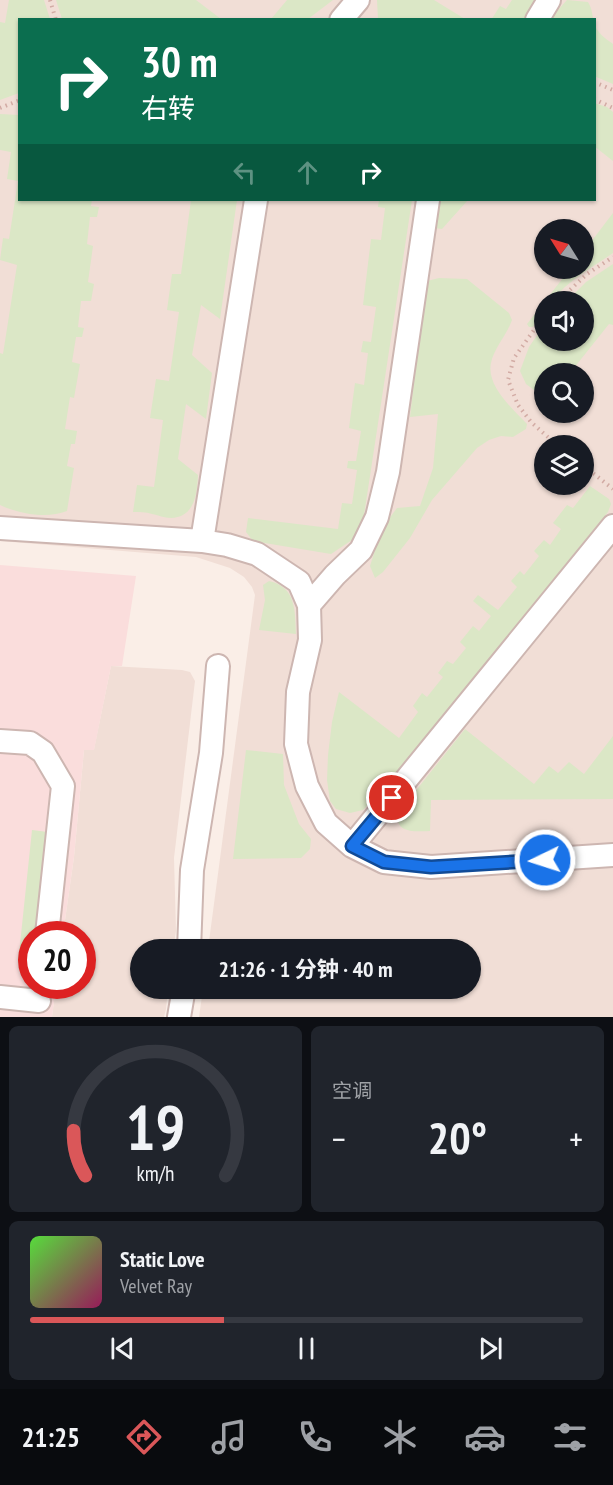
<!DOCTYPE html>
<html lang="zh">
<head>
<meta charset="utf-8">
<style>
  :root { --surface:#171b24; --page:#20242c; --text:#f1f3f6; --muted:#9ea1a6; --line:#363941; --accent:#da5759 }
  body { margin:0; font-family:"PT Sans Narrow","Noto Sans SC",sans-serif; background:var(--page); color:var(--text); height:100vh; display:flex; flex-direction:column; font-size:22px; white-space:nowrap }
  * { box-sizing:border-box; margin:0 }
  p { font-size:20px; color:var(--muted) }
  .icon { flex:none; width:33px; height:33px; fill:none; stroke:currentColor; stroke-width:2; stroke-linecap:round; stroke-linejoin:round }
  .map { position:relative; height:1017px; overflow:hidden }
  .sheet { display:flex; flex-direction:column; gap:9px; padding:9px; background:#0d0f14; flex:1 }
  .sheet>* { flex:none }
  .guide { position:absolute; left:18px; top:18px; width:578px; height:183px; border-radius:0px; box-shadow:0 2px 4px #0004; background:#0b6e4f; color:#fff; overflow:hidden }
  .needle { width:39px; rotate:307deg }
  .tools { position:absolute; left:534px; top:219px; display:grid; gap:12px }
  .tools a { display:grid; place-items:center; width:60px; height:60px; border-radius:50%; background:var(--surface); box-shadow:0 2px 4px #0004; font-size:30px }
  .speed { position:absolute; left:18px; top:921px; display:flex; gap:12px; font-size:30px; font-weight:700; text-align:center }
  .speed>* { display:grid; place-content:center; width:78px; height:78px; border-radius:50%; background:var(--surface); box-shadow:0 2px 4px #0004; line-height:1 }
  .speed .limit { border:9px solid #d22; background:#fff; color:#111 }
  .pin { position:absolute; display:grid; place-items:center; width:51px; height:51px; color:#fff; margin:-26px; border:3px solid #fff; border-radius:50%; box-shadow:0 2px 6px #0007 }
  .me { position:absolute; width:66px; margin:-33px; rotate:266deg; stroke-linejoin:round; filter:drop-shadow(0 0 4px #0008) }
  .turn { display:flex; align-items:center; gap:21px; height:126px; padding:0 24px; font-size:27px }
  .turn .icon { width:78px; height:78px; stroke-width:2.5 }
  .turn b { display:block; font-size:42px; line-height:51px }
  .lanes { display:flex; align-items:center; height:57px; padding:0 24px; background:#0003; justify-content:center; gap:30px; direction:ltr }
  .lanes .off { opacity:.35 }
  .big { font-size:45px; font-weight:700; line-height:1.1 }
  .sheet .widget { flex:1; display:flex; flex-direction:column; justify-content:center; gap:9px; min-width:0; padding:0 21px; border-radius:9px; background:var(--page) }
  .sheet .dial { align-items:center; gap:0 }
  .dial svg { height:156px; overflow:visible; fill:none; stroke:var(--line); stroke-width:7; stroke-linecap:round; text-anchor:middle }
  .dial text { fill:var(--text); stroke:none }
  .song { display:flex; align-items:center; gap:18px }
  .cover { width:72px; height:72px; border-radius:9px; background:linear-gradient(135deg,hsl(110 70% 55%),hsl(330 70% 35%)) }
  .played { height:6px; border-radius:3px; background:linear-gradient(90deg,var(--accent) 35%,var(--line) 35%) }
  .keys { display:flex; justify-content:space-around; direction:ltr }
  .heat { display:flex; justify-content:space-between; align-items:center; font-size:33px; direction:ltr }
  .sheet .tiles { flex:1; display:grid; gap:9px; grid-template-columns:1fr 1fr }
  .widget:last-child { grid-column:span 2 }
  .trip { position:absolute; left:130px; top:939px; width:351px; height:60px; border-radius:30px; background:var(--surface); box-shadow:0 2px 4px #0004; font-weight:700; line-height:60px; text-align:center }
  .dock { display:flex; height:96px; justify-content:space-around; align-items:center; background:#090b0e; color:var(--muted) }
  .dock .icon { width:42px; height:42px }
  .dock .active { color:var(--accent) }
  .dock b { font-size:27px; color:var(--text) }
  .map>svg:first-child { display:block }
  .residential { fill:#f1ded6; fill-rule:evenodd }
  .commercial { fill:#fadddc }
  .green { fill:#dbe7c6 }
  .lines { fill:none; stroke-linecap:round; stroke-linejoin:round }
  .lane-casing { stroke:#cdb6b1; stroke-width:26 }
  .path { stroke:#d2aba4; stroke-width:4; stroke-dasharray:1.5 4.5; stroke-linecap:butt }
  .lane { stroke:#fff; stroke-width:22 }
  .route-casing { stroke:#114b97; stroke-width:15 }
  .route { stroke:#1a73e8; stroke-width:10 }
</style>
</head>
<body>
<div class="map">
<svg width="613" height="1017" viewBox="0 0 613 1017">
  <rect width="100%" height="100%" fill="#faeee7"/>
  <path class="residential" d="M0 0H613V1017H199L203 989 471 988V950L208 949 255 595 252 587 244 577 230 568 196 557 0 541ZM20 20H594V200H20ZM544 230H584V268H544ZM544 302H584V340H544ZM544 374H584V412H544ZM544 446H584V484H544Z
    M111 666 182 670 190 672 195 681 174 858 176 931 173 949 141 950V988L168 989 166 1009 164 1017H52L56 986H82V934H63L74 857 84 750 94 749Z"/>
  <path class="commercial" d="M0 565 136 576 122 666H111L94 750H84L74 857 63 934H32V986H56L52 1017H0Z"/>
  <path class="green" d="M9 0H44L50 19 20 20 19 93 0 100V22L5 23Z
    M56 0H196L221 19H62Z
    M287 0H333L308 19H271Z
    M377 0H434L465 19H378Z
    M512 0H538L527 19 491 20 500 6 506 9Z
    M567 0 588 2C593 10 592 17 595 26 599 34 606 39 613 44V84L594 76V20H549Z
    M594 103 607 107 613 112V161L594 146Z
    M0 114 19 115 20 200H92L91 206 99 207 97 217H90L87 244 93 246 88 282 94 284 91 301H81L78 327 84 328 82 337H76L72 362 80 364 74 398 70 397 65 429 77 431 75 444H71L67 466 74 468 67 511C47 519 19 514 0 505V353L3 354 17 265 0 260 3 238 9 239 18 181 7 179 11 152 0 150Z
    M191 200H237L220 319 201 305 192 355 212 373 206 419 186 404 178 459 198 475C197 494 195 517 171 518 164 518 158 515 152 514 146 512 139 512 133 512L137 485 154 487 163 420 150 418 156 379 169 381 179 312 167 310 172 274H181Z
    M379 200H412L363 522 352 540 331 554 253 541 246 532 248 518 338 529 342 503 352 504 357 470 347 468 348 461H356L361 431 349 428 355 383 364 385 368 353 361 352 363 341 371 342 376 307 363 305 371 239 381 240 385 208 378 207Z
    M432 200H468L442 229 434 228Z
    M613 213V253C592 268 568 280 552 301L544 302V311L533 327H529L527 324 570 269 584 268V251Z
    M613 264V325L609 324 570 373 544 374V397L542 396 526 384 520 371 529 347 544 325V340H584V302L567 301 586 282Z
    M439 278 467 279 509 313 512 320C507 335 494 348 491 363 486 386 513 409 527 424L526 429 513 437 501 436 489 440 477 448 432 500 410 538 383 572 375 578 370 566 382 528 397 508 420 506 433 468 438 414 410 417 425 285 427 281Z
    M590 486 609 499 611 504 608 512 389 783 363 810 350 813 336 809 330 801 327 780 328 755 332 722 339 692 399 738 418 712 413 706 422 693 427 697 443 677 438 673 447 661 453 664 466 648 460 642 473 626 479 631 491 616 473 601 478 595 498 610 517 587 511 581 520 571 524 575 539 556 534 551 544 540 550 545 561 529 553 523 567 505 573 508Z
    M269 581C296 587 295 610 296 634L259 630 265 600 263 585Z
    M465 729 534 784 549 766 558 773 569 762 584 774 613 736V799L431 800 430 831C412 832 389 832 402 808Z
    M246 750 283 754 284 785 299 824 311 839 310 849 301 858 233 859Z
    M32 830 48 832 37 934H32L31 964 18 963Z"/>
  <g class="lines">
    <defs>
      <path id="lane" d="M341 20 358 0
        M537 20 549 0
        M0 528 202 541 227 545 257 554 299 582 309 605 310 640 298 692 296 744 307 786 326 823 352 846 384 862 431 867 613 855
        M202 541 256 200
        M309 605 335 575 361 550 377 517 388 472 428 200
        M0 741 30 743 43 752 63 786 47 934
        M352 846 613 526
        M189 950 192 870 211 753 218 666
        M0 997 39 1001
        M179 1017 184 988"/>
    </defs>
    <use href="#lane" class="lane-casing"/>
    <path class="path" d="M50 0 56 20
      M594 82 613 90
      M594 99 613 108
      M0 108 20 100
      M557 302 587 274 613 257
      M544 316 514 358 508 380 518 405 531 422 558 446
      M584 466 613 489"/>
    <use href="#lane" class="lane"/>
  </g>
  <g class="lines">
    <defs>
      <path id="route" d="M392 798 352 846 384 862 431 867 545 860"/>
    </defs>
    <use href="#route" class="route-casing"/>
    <use href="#route" class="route"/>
  </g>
</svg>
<div class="tools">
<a><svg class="needle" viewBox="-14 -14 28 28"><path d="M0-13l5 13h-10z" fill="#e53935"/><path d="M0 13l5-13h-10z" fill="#9ea1a6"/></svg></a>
<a><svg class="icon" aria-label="sound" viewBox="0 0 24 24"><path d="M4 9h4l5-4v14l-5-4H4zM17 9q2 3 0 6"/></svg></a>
<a><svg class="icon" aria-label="search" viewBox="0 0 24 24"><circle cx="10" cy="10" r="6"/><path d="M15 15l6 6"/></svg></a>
<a><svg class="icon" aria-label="layers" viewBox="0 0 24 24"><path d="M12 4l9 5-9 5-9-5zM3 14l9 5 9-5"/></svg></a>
</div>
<div class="speed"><div class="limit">20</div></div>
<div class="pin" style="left:392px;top:798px;background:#d93025"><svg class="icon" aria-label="arrive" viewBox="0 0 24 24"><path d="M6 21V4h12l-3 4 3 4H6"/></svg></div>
<svg class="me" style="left:545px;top:860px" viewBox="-20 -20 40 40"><circle r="17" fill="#1a73e8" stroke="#fff" stroke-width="3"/><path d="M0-11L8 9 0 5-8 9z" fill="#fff"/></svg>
<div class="trip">21:26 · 1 分钟 · 40 m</div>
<div class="guide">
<div class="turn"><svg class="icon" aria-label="right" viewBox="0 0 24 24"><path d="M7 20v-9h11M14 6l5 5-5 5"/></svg><div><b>30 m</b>右转</div></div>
<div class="lanes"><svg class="icon off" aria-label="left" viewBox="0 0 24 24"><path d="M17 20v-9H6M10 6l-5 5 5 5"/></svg><svg class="icon off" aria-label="ahead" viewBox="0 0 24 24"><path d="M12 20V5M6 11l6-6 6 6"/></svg><svg class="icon" aria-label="right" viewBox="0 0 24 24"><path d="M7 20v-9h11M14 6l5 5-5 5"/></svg></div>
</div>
</div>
<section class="sheet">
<div class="tiles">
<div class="widget dial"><svg viewBox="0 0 100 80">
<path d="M14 69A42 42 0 1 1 86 69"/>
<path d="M14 69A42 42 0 0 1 8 46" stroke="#da5759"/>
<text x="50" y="56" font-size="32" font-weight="700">19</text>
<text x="50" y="72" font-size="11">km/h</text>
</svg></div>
<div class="widget"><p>空调</p>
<div class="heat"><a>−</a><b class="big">20°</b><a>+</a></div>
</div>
<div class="widget">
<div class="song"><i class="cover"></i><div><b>Static Love</b><p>Velvet Ray</p></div></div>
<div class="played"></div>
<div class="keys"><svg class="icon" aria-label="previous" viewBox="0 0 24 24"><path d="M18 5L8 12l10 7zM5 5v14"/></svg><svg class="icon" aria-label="pause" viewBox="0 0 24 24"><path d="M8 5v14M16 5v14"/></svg><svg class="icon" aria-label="next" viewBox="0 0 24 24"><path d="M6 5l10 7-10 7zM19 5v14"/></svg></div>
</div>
</div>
</section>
<nav class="dock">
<b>21:25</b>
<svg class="icon active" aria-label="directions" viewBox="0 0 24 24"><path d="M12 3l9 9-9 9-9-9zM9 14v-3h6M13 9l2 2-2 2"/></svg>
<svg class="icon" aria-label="music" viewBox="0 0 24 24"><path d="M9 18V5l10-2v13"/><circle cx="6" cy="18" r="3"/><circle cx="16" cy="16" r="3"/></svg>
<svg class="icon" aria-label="phone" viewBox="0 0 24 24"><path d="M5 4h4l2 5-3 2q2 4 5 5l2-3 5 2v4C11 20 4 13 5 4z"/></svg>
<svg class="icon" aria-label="climate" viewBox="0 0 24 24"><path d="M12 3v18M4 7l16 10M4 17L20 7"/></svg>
<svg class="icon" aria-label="car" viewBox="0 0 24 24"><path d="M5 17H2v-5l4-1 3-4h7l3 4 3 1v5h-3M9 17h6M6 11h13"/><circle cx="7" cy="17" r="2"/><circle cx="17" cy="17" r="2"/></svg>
<svg class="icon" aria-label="filters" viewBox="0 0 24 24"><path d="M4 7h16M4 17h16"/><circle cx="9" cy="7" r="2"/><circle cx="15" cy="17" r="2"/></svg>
</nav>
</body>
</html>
